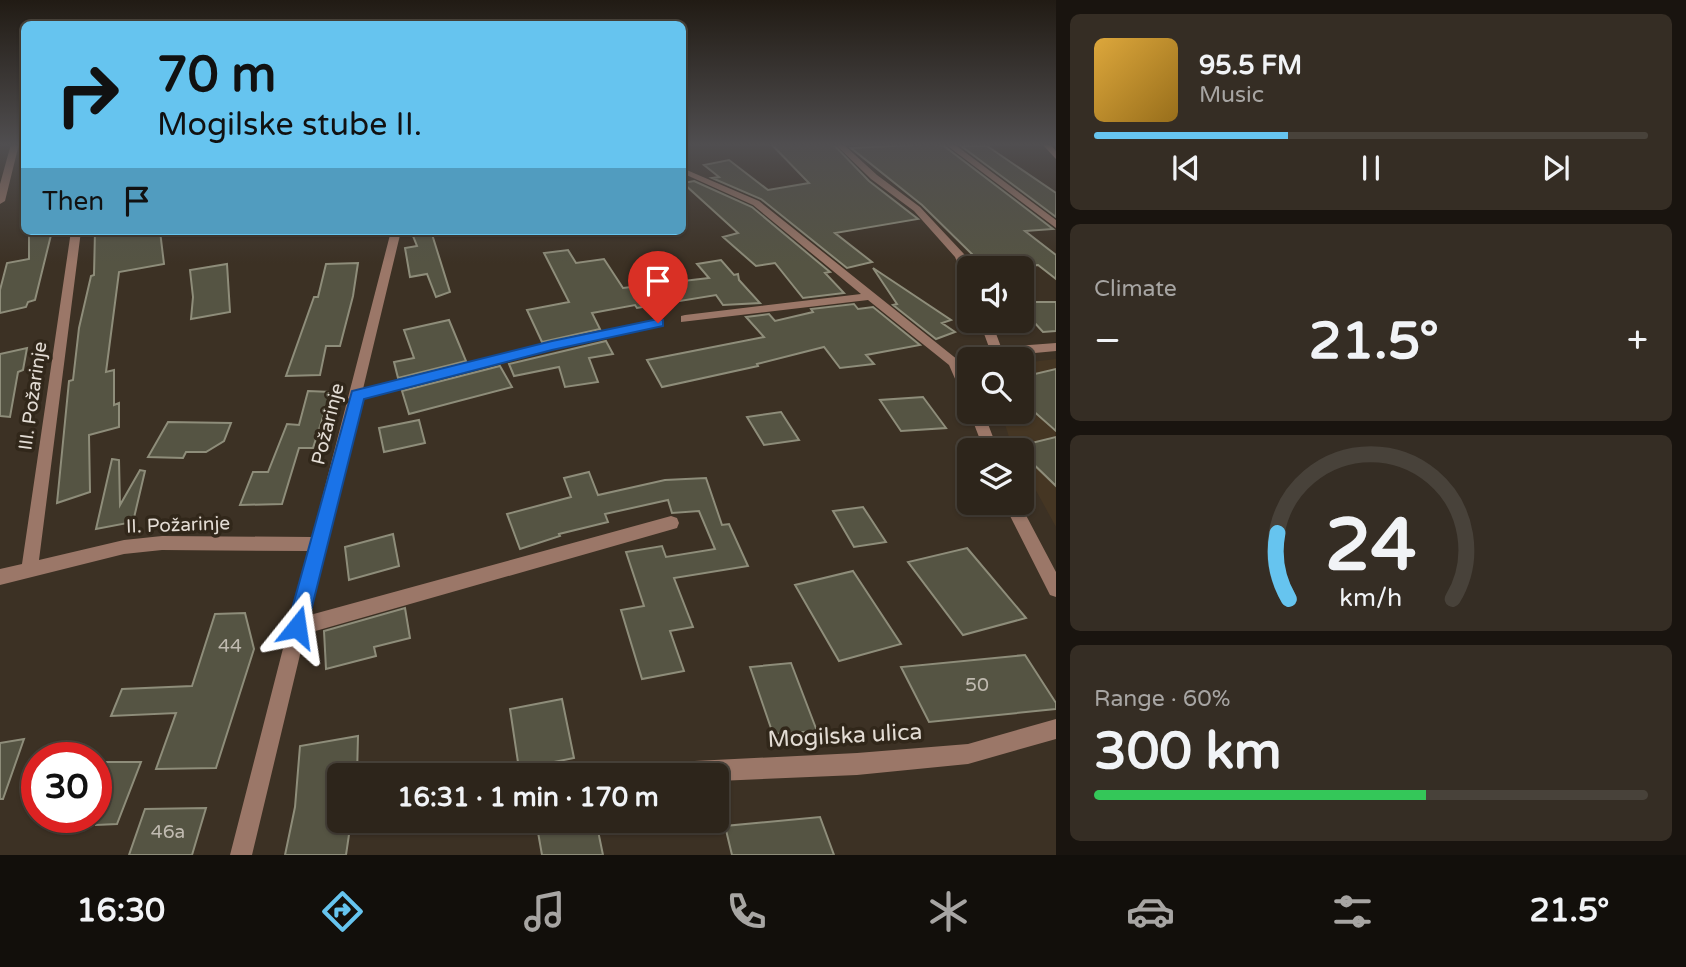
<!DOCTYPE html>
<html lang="en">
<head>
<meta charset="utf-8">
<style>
  :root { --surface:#2d251b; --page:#352d24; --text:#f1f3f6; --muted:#a7a5a3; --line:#48423a; --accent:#66c4ef }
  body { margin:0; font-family:"Varela Round",sans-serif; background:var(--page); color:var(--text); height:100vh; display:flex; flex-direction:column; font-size:26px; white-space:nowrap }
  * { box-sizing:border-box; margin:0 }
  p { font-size:23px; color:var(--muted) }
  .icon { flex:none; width:38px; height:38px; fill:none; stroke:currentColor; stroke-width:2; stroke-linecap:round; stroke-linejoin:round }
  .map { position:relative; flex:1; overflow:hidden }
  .side { display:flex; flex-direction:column; gap:14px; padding:14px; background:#19140f; width:630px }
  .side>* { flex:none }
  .guide { position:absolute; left:21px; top:21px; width:665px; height:214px; border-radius:10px; box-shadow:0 2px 5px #0004,0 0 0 2px var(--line); background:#66c4ef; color:#111; overflow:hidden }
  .fabs { position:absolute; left:957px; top:256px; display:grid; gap:14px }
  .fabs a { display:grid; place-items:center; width:77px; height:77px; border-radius:10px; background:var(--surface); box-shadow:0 2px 5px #0004,0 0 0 2px var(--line); font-size:35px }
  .speed { position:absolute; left:21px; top:742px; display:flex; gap:14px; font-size:35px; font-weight:700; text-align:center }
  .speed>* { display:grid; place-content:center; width:91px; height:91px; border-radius:50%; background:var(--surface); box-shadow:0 2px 5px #0004,0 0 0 2px var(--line); line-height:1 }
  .speed .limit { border:10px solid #d22; background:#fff; color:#111 }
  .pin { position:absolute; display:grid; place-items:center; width:60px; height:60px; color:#fff; margin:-72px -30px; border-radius:50% 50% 50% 0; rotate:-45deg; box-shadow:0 0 7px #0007 }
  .pin .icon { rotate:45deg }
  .me { position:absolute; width:77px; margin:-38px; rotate:15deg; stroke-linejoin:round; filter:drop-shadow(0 0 5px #0008) }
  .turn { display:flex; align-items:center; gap:24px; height:147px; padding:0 21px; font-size:32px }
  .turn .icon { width:91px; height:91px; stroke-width:2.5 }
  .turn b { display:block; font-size:49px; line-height:60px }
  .then { display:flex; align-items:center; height:66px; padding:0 21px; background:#0003; gap:14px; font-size:26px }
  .big { font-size:52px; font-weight:700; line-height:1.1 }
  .side .widget { flex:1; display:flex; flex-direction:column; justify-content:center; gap:10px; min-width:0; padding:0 24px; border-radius:10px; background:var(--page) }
  .side .dial { align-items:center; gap:0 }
  .dial svg { height:182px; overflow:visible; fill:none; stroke:var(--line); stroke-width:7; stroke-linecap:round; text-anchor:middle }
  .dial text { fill:var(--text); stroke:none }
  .song { display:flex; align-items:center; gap:21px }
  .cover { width:84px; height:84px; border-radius:10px; background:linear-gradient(135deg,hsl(40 70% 55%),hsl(40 70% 35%)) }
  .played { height:7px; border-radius:4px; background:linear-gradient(90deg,var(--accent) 35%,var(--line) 35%) }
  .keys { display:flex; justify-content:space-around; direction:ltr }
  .heat { display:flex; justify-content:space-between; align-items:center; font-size:38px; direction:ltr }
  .charge { height:10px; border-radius:5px; background:linear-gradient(90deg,#34c759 60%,var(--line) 0) }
  .trip { position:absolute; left:327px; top:763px; width:402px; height:70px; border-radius:10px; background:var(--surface); box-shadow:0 2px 5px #0004,0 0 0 2px var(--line); font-weight:700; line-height:70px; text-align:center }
  .tab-bar { display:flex; height:112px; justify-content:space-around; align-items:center; background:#120f0b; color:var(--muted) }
  .tab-bar .icon { width:49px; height:49px }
  .tab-bar .on { color:var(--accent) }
  .tab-bar b { font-size:32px; color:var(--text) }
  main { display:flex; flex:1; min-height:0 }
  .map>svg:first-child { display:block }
  .built { fill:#453623 }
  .building { fill:#555443; stroke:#8e8d7a; stroke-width:2 }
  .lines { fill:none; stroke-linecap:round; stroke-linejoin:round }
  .street { fill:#9b7768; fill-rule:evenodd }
  .secondary { fill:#d59c85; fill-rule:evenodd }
  .route { fill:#1a73e8; stroke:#114b97; stroke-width:2 }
  .labels { text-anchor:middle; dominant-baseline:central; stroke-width:7; stroke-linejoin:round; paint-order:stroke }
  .street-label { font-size:19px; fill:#e3dcd4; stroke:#31271a }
  .near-number-label { font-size:19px; fill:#c0bab0 }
  .near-street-label { font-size:23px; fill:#e3dcd4; stroke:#31271a }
</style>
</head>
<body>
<main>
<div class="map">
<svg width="1056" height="855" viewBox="0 0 1056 855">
  <rect width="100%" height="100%" fill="#3c3124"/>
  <path class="built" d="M1056 359V527L1022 465V450H1013L1012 447 1001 411H1022V363Z"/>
  <path class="building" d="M771 144H833L869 181 918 219 835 233 872 262 847 268 761 199 712 178 719 177 704 165 729 160 768 190 809 183Z
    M933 144 944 146 1053 229 1025 231 1056 255V279L1038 265 1003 267 996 260 979 261 922 205 851 148Z
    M961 146H987L1056 193V217Z
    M694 181 752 207 830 272 825 273 844 293 803 298 775 263 756 266 723 237 738 233 683 183Z
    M52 231 35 300 28 302 26 307 0 313V290L7 263 29 259V235Z
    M95 231H160L164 264 119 272 106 372 114 370V405L119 403V427L89 435 90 492 57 503 69 381 73 380 79 328 91 276 94 275Z
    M411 231H431L450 292 436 297 427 274 410 277 405 248 417 246Z
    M568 250 576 263 604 259 623 288 709 278 697 264 721 260 734 275 738 274 739 280 760 303 723 305 716 295 637 308 635 305 592 313 600 329 542 342 527 310 569 302 544 253Z
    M358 263 353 296 340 346H326L320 375 286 376 314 297H318L326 264Z
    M227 264 230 312 191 319 193 297 190 270Z
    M873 268 951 320 942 323 955 332 936 339 893 305 897 304Z
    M1022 302H1056V331L1043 332 1022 309Z
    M854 304 858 309 873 307 920 345 866 355 874 364 840 368 824 347 757 364 758 366 662 387 647 360 764 337 746 317 769 314 775 321 813 312 811 309Z
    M449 320 466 361 398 378 394 362 414 358 404 330Z
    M606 341 613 354 589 358 598 382 565 387 559 367 514 376 509 364Z
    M27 348 23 370 18 372 10 417 0 416V354Z
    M500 366 512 387 409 414 402 391Z
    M1056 369V431L1022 401V377Z
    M308 391 331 392 313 448H299L282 504 240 505 253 472H268L287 424 299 425Z
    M923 397 946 428 901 431 880 400Z
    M781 412 799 440 764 445 747 417Z
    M419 420 425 443 384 452 379 428Z
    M168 422 231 423 224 441 206 452H186L183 458 148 457Z
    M1056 437V486L1022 453V450L1015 447Z
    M112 459 119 460 120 505 140 470 145 471 133 522 96 529Z
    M589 472 598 495 665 480 706 478 722 525 729 524 748 566 674 578 693 627 670 631 684 671 642 679 621 610 644 606 626 552 662 546 666 557 715 549 699 511 672 513 668 500 605 514 608 522 559 534 560 536 520 549 507 514 571 497 564 478Z
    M863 507 886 542 854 547 833 511Z
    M393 534 399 566 349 580 345 547Z
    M967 548 1026 618 963 635 908 562Z
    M853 571 901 644 839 661 795 585Z
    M405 608 410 638 374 647 376 656 326 669 324 631Z
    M245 613 254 649 216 768 156 769 176 713 111 716 122 689 192 686 215 614Z
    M1025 655 1056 703V709L929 722 901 667Z
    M791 663 817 731 773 734 750 667Z
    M562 699 574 758 519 769 510 709Z
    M358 736 357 775H340V821H351L346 855H285L295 807 300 746Z
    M24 739 3 799H0V743Z
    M96 762H141L117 824 96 825Z
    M206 808 192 855H129L145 809Z
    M820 817 834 855H732L725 826Z
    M536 821H596L603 855H542Z"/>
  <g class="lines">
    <path class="street" d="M11 144H19L5 201 0 204V184Z
      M835 144H843L877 175 920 207 964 254 970 268V284L965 281 955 257 914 211 871 179Z
      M945 144H954L1056 220V228Z
      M682 168 759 201 958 360 970 382V402L963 397 949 365 868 300 681 322V316L685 315 861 294 753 205 682 173Z
      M71 231H81L39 560 124 540 162 536 312 537 391 231H401L363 389 552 342 658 319 664 323 658 327 552 350 361 399 310 615 671 516 677 518 679 523 677 528 305 634 252 855H230L308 551 162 550 124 554 0 585V569L22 564Z
      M979 320H991L1001 347 1056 343V351L970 359V363L966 362 964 359 966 356 990 350Z
      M969 411H983L998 450H984Z
      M1003 502H1019L1056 572V597L1050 595Z
      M1056 719V739L968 764 857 775 718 781V775H624L627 767 635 764 857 753 968 744Z"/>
    <path class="secondary" d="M1042 144H1050L1056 151V159Z"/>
  </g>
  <linearGradient id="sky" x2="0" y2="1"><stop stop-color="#211b14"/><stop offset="0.55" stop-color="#504e50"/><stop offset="1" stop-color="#504e50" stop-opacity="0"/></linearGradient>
  <rect width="1056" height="263" fill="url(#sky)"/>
  <path class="route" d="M658 319 663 320V326L552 350 364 399 307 627 304 634 297 637 290 634 287 627 352 391 552 341Z"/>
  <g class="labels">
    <g class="street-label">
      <text transform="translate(33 396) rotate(-82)">III. Požarinje</text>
      <text transform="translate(328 424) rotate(-76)">Požarinje</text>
      <text transform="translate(178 525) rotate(-2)">II. Požarinje</text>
    </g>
    <g class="near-number-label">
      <text x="230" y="646">44</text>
      <text x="977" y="685">50</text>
      <text x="168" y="832">46a</text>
    </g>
    <g class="near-street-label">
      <text transform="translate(845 736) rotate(-3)">Mogilska ulica</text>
    </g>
  </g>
</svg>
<div class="fabs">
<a><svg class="icon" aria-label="sound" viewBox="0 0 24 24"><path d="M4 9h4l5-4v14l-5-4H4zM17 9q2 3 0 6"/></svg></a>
<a><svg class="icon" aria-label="search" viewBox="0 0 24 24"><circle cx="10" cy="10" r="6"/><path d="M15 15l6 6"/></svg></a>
<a><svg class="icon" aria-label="layers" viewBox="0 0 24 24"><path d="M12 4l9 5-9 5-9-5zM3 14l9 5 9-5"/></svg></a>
</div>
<div class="speed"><div class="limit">30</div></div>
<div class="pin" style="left:658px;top:323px;background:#d93025"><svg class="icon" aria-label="arrive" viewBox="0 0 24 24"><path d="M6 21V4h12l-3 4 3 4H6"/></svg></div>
<svg class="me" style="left:297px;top:627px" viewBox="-20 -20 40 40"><path d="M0-17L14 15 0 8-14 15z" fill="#1a73e8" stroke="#fff" stroke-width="4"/></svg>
<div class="trip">16:31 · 1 min · 170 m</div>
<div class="guide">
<div class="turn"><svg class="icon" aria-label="right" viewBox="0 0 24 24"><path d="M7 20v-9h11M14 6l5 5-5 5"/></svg><div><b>70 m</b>Mogilske stube II.</div></div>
<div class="then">Then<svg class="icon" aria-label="arrive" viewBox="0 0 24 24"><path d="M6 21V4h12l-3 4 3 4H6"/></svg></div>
</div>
</div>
<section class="side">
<div class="widget">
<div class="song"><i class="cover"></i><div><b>95.5 FM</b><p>Music</p></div></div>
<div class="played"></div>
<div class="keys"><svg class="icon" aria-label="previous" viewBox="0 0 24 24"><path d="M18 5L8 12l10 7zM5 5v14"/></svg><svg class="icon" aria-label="pause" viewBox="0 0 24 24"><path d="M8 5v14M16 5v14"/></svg><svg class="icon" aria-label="next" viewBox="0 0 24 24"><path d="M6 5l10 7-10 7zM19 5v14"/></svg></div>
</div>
<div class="widget"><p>Climate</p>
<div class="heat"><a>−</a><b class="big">21.5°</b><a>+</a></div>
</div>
<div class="widget dial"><svg viewBox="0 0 100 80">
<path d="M14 69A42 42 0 1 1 86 69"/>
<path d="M14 69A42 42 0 0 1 9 40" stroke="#66c4ef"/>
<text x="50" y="56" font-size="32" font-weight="700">24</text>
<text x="50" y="72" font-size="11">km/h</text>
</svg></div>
<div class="widget"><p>Range · 60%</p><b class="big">300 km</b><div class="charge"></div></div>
</section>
</main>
<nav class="tab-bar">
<b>16:30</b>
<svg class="icon on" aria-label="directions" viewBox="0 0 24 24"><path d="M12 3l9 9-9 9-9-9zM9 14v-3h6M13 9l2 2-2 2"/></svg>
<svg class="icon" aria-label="music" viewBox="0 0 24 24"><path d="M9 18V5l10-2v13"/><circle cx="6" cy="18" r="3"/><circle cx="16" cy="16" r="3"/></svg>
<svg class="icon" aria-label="phone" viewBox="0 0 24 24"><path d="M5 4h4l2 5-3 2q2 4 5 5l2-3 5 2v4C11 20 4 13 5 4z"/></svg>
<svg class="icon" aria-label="climate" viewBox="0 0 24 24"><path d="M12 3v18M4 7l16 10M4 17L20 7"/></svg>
<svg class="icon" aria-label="car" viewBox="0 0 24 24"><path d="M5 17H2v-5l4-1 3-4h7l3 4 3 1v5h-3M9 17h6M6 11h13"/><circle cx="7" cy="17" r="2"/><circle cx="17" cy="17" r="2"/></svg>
<svg class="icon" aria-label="filters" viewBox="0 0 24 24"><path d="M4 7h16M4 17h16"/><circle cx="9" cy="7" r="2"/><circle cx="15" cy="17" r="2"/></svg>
<b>21.5°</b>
</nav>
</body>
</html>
